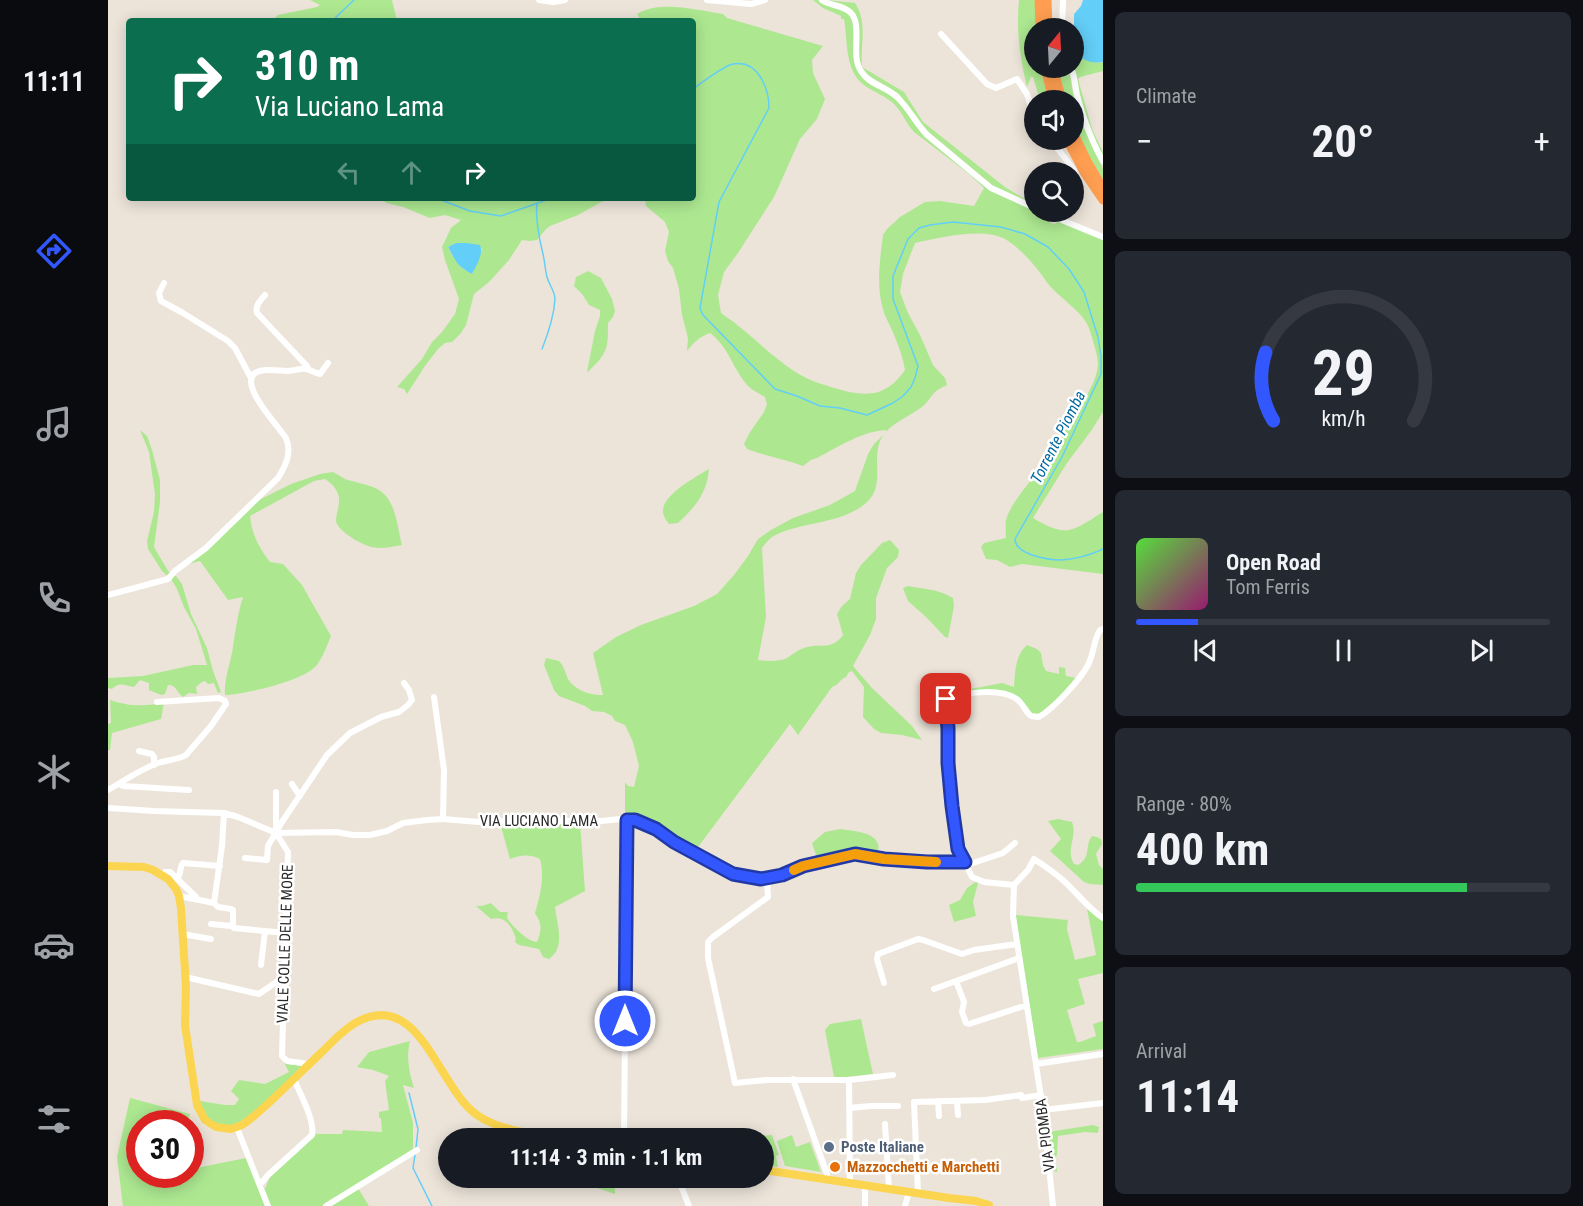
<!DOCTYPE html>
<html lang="en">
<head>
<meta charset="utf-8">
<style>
  :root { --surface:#171b24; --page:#242831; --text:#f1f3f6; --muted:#9ea1a6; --line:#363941; --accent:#3357ff }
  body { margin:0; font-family:"Roboto Condensed",sans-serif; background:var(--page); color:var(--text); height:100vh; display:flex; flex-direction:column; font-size:22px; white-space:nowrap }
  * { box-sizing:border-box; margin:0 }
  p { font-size:20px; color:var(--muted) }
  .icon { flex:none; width:33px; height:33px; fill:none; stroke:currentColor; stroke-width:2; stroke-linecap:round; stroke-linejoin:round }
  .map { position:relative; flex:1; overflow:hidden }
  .sheet { display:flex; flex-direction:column; gap:12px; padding:12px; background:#0d0f14; width:480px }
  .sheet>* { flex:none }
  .banner { position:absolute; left:18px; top:18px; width:570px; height:183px; border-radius:6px; box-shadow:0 3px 15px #0003; background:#0b6e4f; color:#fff; overflow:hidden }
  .needle { width:39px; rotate:18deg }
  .fabs { position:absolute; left:916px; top:18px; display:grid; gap:12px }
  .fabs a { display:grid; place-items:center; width:60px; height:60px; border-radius:50%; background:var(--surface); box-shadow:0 3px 15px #0003; font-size:30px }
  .speed { position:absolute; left:18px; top:1110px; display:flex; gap:12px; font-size:30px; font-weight:700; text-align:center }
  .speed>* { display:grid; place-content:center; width:78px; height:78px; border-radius:50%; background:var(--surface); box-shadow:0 3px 15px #0003; line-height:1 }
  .speed .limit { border:9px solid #d22; background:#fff; color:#111 }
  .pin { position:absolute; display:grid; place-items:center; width:51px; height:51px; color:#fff; margin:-26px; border-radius:12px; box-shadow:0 3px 9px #0006 }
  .me { position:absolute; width:66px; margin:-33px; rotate:0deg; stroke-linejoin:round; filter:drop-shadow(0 0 4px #0008) }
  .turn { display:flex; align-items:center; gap:21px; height:126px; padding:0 30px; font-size:27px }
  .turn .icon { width:78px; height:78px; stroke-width:2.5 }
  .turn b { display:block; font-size:42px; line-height:51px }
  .lanes { display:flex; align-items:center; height:57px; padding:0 30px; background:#0003; justify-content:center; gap:30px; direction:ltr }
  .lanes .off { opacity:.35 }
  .big { font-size:45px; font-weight:700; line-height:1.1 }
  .sheet .card { flex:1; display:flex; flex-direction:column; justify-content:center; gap:9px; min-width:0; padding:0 21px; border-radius:9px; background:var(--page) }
  .sheet .dial { align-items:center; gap:0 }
  .dial svg { height:156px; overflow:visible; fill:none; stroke:var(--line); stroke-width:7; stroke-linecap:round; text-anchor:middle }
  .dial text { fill:var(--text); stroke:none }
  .song { display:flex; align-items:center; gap:18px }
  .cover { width:72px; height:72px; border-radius:9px; background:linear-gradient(135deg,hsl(110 70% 55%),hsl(320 70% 35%)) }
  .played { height:6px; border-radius:3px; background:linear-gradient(90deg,var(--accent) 15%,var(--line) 15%) }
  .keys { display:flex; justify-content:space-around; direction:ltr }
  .heat { display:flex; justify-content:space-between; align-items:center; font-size:33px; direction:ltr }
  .charge { height:9px; border-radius:4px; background:linear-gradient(90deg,#34c759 80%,var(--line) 0) }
  .trip { position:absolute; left:330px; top:1128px; width:336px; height:60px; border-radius:30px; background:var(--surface); box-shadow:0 3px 15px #0003; font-weight:700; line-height:60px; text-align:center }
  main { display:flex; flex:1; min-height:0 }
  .tab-bar { display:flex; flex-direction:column; width:108px; justify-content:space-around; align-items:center; background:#090b0e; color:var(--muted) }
  .tab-bar .icon { width:42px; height:42px }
  .tab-bar .on { color:var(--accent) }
  .tab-bar b { font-size:27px; color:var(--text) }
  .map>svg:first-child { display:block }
  .green { fill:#ade891; fill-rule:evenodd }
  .water { fill:#63cef7 }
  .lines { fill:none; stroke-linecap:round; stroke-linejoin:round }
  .stream { stroke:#63cef7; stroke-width:1.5 }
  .minor { stroke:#fff; stroke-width:6 }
  .major { stroke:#fbd54f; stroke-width:8 }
  .highway { stroke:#ff9e51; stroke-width:9 }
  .route-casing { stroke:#2139a6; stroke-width:15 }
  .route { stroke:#3357ff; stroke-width:10 }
  .slow { stroke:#f59e0b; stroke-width:10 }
  .service-dot { fill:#5c6f8a; stroke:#fff; stroke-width:2 }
  .food-dot { fill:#e8710a; stroke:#fff; stroke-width:2 }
  .labels { text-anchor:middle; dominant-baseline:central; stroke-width:5; stroke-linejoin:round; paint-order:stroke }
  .street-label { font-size:15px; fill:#292929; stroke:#fff }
  .service-label { font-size:15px; font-weight:bold; fill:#4e5e75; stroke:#fff; text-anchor:start }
  .food-label { font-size:15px; font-weight:bold; fill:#c56008; stroke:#fff; text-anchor:start }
  .water-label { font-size:16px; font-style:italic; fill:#0369a2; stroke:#fff }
</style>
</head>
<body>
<main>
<nav class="tab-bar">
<b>11:11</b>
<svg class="icon on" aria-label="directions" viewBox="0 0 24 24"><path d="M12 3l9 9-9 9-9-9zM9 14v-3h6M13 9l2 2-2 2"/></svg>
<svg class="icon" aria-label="music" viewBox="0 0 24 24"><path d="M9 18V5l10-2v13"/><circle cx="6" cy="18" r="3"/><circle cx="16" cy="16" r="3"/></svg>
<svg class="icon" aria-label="phone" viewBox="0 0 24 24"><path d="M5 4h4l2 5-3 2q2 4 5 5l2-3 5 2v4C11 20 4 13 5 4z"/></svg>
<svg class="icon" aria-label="climate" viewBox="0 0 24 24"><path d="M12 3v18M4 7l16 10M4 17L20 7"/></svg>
<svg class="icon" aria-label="car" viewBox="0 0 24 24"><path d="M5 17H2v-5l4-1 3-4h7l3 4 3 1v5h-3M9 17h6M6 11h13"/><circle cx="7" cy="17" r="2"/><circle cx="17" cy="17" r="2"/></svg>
<svg class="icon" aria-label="filters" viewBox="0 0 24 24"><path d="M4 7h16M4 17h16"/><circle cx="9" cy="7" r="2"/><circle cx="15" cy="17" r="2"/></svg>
</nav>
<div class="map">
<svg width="995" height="1206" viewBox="0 0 995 1206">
  <rect width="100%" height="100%" fill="#ece4d9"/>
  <path class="green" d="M202 0H284L289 21H164L170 15 209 7 212 5Z
    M705 0C719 0 734 8 744 17L750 71 788 98 809 126 882 189 927 210V212H931L940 215 939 218 943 223 947 224 952 220 995 239V412L983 431 959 463 925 518C959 538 963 532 995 512V574L914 564 902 567 889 560 878 559 873 547 876 543 898 538C898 532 897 525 898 520 903 502 925 479 936 463 948 445 959 427 971 409 978 397 990 378 990 363 990 356 983 334 981 328 974 310 950 298 938 281 929 267 911 247 897 239 874 227 831 238 807 243L795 274 792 292 800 313 812 335 825 365 837 378 839 385C835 387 830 389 827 392 823 396 820 402 815 406 802 417 779 424 772 441 764 461 777 485 759 502 735 525 691 521 664 537 660 540 657 544 654 548L658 617 650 660C658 661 671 662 679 658 684 655 689 650 696 648 713 642 722 652 735 635L729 614 734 606 742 599 748 573 753 565 774 543 782 540 791 550 790 557 779 568 768 598V619L762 635 745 666 764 688 804 726 814 740 794 735 773 733 766 729 755 717 756 687 744 671 741 672 738 677C732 679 731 685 724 687L690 735 682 724 587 851 548 828 517 817V782L520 786 526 787 531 766 525 742 517 725 507 721 504 716 496 712 484 711 477 706 451 696 446 690 436 665 438 658 451 661C456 666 457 672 460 679 466 690 484 696 495 695L485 653 508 637 533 625 586 606 609 594 626 575 640 556 650 539 663 530 685 518 722 505 747 491 760 454 766 444 780 430C756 430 730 447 709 458L703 460 695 466C676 459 657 456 639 449L636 444 642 432 656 412 659 404 657 397C652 394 646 391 641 387 625 370 621 347 602 333 591 337 586 342 579 351L580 338 574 315 571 289 565 268 560 261 557 251 561 232 557 222 538 206 537 198H585V21H537L532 19 529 14C553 0 587 10 615 14L619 18 715 46 704 60 705 73 717 99 709 119 692 139 666 197 630 253 616 272 610 295 613 313C639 330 660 354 686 371 701 381 719 386 737 391 764 397 780 394 797 370 795 358 791 346 786 335 783 326 777 318 775 309 768 286 772 259 775 235L779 229 792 217 817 202 832 201 866 206 876 188 861 174 806 132C798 124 795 113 787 105 778 96 765 92 756 85 736 70 740 40 736 19H733V16L715 8Z
    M719 0 747 3C760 22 752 45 754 67L796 92 815 122 897 187 915 198 927 202V205L885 186 821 132 812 123 791 94 760 75 754 68 751 59 750 23 748 15 743 9Z
    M911 0H927L928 28H927V68H932L941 100H932L925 77H923L919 87C912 59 908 28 911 0Z
    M966 51 970 55 992 63 995 62V71L972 77 970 79 984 129 995 152V160L973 109 966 68Z
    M949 68H958L962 75 965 93 976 128 995 169V179L982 158 966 124V100H958Z
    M271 198H504L495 201 470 215 442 226 438 229 429 240 422 241 414 240 401 260 381 282 366 294 358 325 353 333 344 342 337 343 330 349 317 366 299 394 296 389 289 387 314 359 324 342 334 332 347 314 351 299 337 260 334 247 343 228 353 220 337 215 322 218 295 207 279 203ZM348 243H359L374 249 364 274C351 268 346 259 340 247Z
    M480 271 493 278 504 299 507 311 505 317 500 323C500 349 500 352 481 371L479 372 487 331 492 316V310L481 305 474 294 466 286 468 277Z
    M32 430 39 436 44 450 52 480V502L46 547 60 571 68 576 74 584 83 614 99 648 105 671 113 692 110 693 106 683 100 684 97 681 94 682 88 687 89 694 81 693 75 697C68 692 69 685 60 685L57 694 53 695 41 690V683L32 680 26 687C17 686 12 681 4 689L0 688V678L35 676 85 665H99L88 629 76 607 69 589 63 579 54 571 40 549 39 541 46 512 47 494 41 452Z
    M601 469C599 494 587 507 570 523L561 524C558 520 555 516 555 511 555 494 588 477 601 469Z
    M225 472C229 474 233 477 237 479 248 483 269 485 277 495 288 506 290 530 294 545 283 547 271 550 260 546 251 543 229 530 228 521 228 514 231 508 231 502 232 492 225 484 217 479L206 481 142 516C144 535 151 548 162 562L175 564 194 585 223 636C219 645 215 657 209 665 196 681 138 694 117 695 116 681 121 667 124 653 127 634 129 616 135 597L120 600 92 561 81 564 145 503 183 484 212 474Z
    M800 586C816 589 830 589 845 598L846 606 840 638 837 637 818 617 800 601 795 588Z
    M919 645 929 649 933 653 935 665 938 671 951 674V667L957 668 958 676 969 678C957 691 944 712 925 715L911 699 886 690 852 691 894 683 906 687C907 673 907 655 919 645Z
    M2 700C23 707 34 706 56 703L53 719 4 733 2 750H0V724L3 723Z
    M950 819 964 822C970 838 957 848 966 864L970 865C984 857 976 846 984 836L989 837 993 839 994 844 988 854 991 865 995 869V885L982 884 976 882 942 851 953 839 940 821Z
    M472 822 477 891 447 907C449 924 458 948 441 959L435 957 431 949 411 945 407 942 408 939C404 927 398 915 383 919L368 906H374L383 903 392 912H400L399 918C405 927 419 941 429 942 434 930 434 924 427 913 432 896 437 877 432 859 421 854 413 855 402 859L392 823Z
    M732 829C743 831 766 831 770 844 771 846 770 852 770 854L765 859 747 857 712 860 708 855 704 843 717 832Z
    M869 881 870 883 865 902 868 916 846 922 841 905 852 900 859 888Z
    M979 909 995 919V973L970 979 977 1004 959 1010 969 1042H972L988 1036 985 1024 995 1021V1049L930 1058 907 915 960 920 959 929 967 960 988 955Z
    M753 1019 765 1074 738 1077H726L717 1030 722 1024Z
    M302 1041C298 1057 301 1072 306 1088L295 1085 305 1123V1150L248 1185 261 1206H15L9 1157 22 1098 82 1114 80 1123 32 1124V1174H82L83 1169 143 1157 157 1189 162 1177 208 1134H234L235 1130 274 1132 273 1118H271V1112L281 1110 277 1081 281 1076 265 1070 249 1067 261 1052Z
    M176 1062 194 1066C178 1082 142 1123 121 1126 116 1127 112 1125 107 1123 98 1119 94 1110 92 1101L117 1105H127L131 1099 123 1091 131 1080 157 1084 181 1072Z
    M985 1125 991 1127 990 1133 977 1132 950 1136 949 1155 946 1159V1165L949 1166V1172L944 1170 941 1144H943V1141H941L940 1132Z
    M664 1135 671 1155 668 1156 670 1167 656 1165V1138H626Z
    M684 1135 688 1147 702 1142 713 1172 677 1166 669 1141Z
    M464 1178H507V1194L489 1188 469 1183Z"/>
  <path class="water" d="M975 0H995V62C982 64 974 60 966 51V28H964L966 23V14L973 6Z
    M348 243H359L372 245C376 254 368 266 364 274 348 265 349 263 340 247Z"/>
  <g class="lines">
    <path class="stream" d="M224 21 246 0
      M585 89C593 83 616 66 625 64 650 59 661 89 661 108L611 202 592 308 595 315 667 389 689 396 712 406 732 408 759 415 785 403 795 396 803 387 807 378 810 366 785 299V276L800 239 811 228 822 225 845 222 893 227 917 234 940 247 961 269 976 292 990 337 993 356V374L954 457 907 539C907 555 941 560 954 560 968 559 983 555 995 549
      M328 198 362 211 393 216 444 198
      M429 203C427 220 431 238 435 254 437 262 437 270 439 277 441 285 447 291 447 299 446 316 440 334 434 349
      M301 1093 310 1129 308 1148
      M307 1155 305 1168 324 1206"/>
    <path class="minor" d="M431 0 445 2 457 0
      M599 0 643 4 657 0
      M714 0C722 6 736 5 743 13 755 26 742 56 753 71 761 85 780 87 790 98 801 109 808 123 819 135L883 188 927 208
      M954 28 955 0
      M833 34 879 84 888 88 909 79 919 94 927 119
      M963 68C967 76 967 86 969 95 975 117 983 141 995 161
      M943 140 966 170 970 185 966 195
      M934 212 995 237
      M56 283 51 293 53 301 75 313 120 341 127 348 143 378
      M157 295C152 301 147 305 149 313L199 366 201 370
      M0 595 60 579 67 571 98 548 170 478C178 465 184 453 178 438 168 424 144 398 143 382 142 365 169 371 179 371 186 371 192 368 198 369 203 370 207 373 212 374L220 363
      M326 697 336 770 335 819
      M31 751 44 754 46 757V765
      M12 784 15 786 81 790
      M184 784 192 796
      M0 790C16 781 33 769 50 763 60 760 69 760 78 755L103 726 118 704 117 701 111 698 49 702
      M168 792V833
      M0 808 46 811 116 813 130 817 168 833 180 852 174 1056 179 1061 201 1064
      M168 833 228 832 245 835H262L279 831 295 823 319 820 335 819 371 822 399 821H494L512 819 527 820 538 824 548 829 566 842 625 874 653 879 674 875 695 866 747 854 776 859 819 862H857
      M137 858 159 860 160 846 174 822 219 755 242 733 273 717 291 712 300 705 304 700 301 690 296 683
      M859 865 895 853 907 843
      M55 875 57 872H62L88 897
      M69 878C74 874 71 867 75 863L112 866
      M659 879 660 897 605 937 600 942V958L627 1083 658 1080H741L785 1075
      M906 885 876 882 864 877 850 849 844 806 840 763 839 719 835 709 838 699C856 692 896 687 911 701 916 706 918 712 923 716L931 717C946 708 972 680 980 665 986 654 985 641 992 630L995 629
      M906 885 905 916 935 1110 945 1206
      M906 885 920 870 926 859C937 866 947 873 957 882 970 894 980 908 995 918
      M71 896 106 903 110 907 123 909 125 910V923L123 926 103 924
      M106 903 114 846 116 813
      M126 928 178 933
      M74 934 103 939
      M153 965 157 931
      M77 977 151 994 177 976
      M848 981 856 1002 854 1012 858 1023 861 1024 919 1005
      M776 983 769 959 770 954 810 939 815 940 854 954 866 950 909 944
      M826 989 911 958
      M928 1064 995 1054
      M685 1079 719 1174V1179
      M741 1080 742 1183
      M830 1101 831 1116
      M849 1101 850 1115
      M741 1108 763 1106H790
      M935 1110 995 1103
      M777 1124 781 1189
      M129 1128 160 1206
      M516 1138 519 820
      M570 1178 581 1206
      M152 1185 159 1176 204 1135C207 1120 192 1094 186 1079
      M757 1185V1206
      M810 1193 806 1102 877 1100 913 1095 914 1098 933 1095
      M218 1206 309 1150
      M797 1206 801 1192"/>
    <path class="major" d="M0 866 36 867 45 870 60 879 68 889 71 896 73 908 78 987 77 1025 89 1105 97 1120 108 1127 123 1129 134 1125C145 1118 155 1108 165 1099 182 1083 198 1067 215 1051 225 1041 236 1029 249 1022 312 988 330 1088 369 1115 395 1133 431 1134 461 1138
      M656 1170 841 1198 868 1201 881 1205"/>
    <path class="highway" d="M931 0 932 28
      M939 0 940 28
      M937 68 945 100
      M945 68 954 100
      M966 134 979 161 995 188
      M959 140 976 172 995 200"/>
  </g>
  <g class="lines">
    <defs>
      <path id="route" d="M517 1021 519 820H527L548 829 566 842 625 874 653 879 674 875 695 866 747 854 776 859 819 862H857L850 849 844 806 840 763V728L839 719 835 709 838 699"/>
    </defs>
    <use href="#route" class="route-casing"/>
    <use href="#route" class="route"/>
    <path class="slow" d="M686 870 695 866 747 854 776 859 828 862"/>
  </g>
  <circle class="service-dot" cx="721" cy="1147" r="6"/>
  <circle class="food-dot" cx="727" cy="1167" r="6"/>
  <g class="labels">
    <g class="street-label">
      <text x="431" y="821">VIA LUCIANO LAMA</text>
      <text transform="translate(177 944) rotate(-88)">VIALE COLLE DELLE MORE</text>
      <text transform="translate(937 1135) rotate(-97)">VIA PIOMBA</text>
    </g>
    <g class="service-label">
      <text x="733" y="1147">Poste Italiane</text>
    </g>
    <g class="food-label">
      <text x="739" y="1167">Mazzocchetti e Marchetti</text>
    </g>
    <g class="water-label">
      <text transform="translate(950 437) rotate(-63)">Torrente Piomba</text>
    </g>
  </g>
</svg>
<div class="fabs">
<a><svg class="needle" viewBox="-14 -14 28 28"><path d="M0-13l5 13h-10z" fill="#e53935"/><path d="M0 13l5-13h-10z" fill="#9ea1a6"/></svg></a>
<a><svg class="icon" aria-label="sound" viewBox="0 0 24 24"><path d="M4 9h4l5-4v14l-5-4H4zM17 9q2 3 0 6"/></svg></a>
<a><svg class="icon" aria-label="search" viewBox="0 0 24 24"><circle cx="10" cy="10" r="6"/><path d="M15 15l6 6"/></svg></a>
</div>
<div class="speed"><div class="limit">30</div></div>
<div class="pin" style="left:838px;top:699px;background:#d93025"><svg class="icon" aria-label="arrive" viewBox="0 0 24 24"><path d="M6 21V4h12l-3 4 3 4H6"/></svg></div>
<svg class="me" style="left:517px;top:1021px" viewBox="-20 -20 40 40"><circle r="17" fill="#3357ff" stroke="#fff" stroke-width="3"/><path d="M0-11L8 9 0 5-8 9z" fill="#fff"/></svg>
<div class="trip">11:14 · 3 min · 1.1 km</div>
<div class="banner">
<div class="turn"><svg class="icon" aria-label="right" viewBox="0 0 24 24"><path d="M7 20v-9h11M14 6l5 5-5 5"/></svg><div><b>310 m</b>Via Luciano Lama</div></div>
<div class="lanes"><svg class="icon off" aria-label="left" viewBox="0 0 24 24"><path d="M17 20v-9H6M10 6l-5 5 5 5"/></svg><svg class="icon off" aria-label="ahead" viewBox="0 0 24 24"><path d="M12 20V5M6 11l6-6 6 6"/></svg><svg class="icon" aria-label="right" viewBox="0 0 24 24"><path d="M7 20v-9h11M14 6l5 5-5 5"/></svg></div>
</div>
</div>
<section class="sheet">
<div class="card"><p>Climate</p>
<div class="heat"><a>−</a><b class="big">20°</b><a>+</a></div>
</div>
<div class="card dial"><svg viewBox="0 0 100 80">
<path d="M14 69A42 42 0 1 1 86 69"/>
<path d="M14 69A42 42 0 0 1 10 34" stroke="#3357ff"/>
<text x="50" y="56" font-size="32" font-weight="700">29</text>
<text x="50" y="72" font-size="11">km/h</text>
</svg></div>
<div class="card">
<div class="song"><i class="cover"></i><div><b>Open Road</b><p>Tom Ferris</p></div></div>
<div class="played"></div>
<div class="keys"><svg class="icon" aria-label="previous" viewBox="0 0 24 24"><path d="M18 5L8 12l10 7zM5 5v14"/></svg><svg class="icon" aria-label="pause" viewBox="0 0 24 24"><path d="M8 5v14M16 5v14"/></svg><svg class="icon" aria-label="next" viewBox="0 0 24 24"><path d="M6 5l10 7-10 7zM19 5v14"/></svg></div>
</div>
<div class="card"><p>Range · 80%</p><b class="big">400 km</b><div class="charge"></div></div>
<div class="card"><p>Arrival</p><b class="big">11:14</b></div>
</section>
</main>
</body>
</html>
